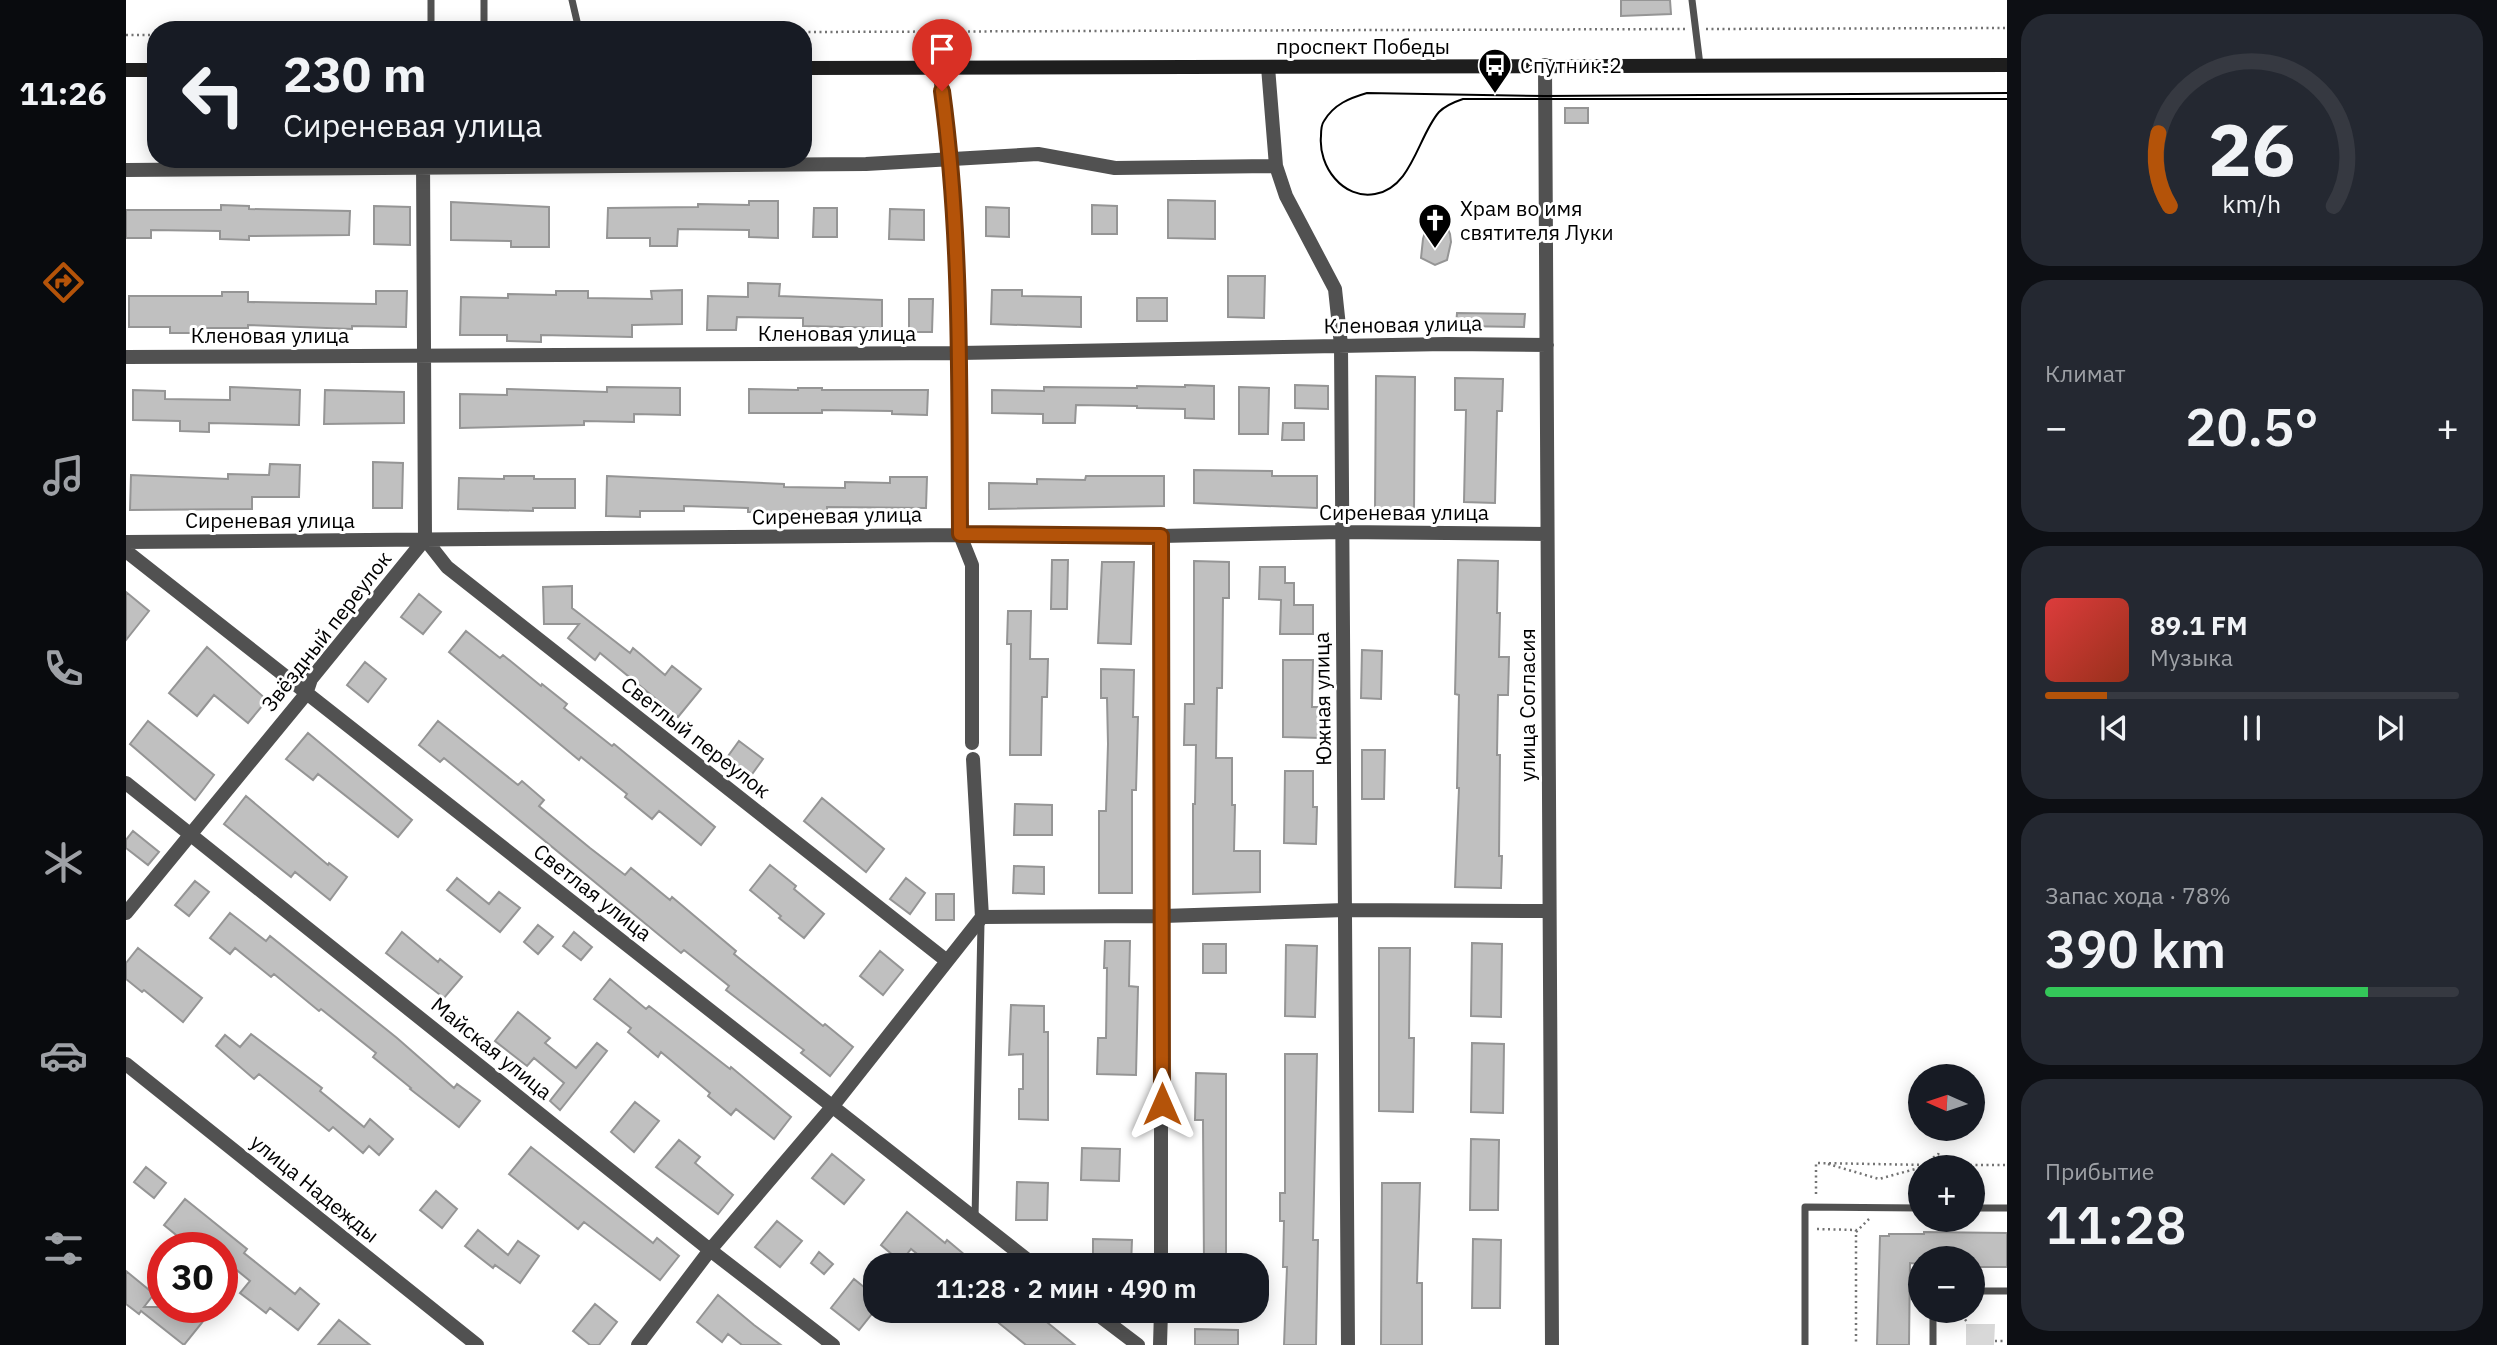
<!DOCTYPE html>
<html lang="ru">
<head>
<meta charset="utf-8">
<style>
  :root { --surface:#171b24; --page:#242831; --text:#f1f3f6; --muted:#9ea1a6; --line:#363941; --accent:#b45309 }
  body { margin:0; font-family:"IBM Plex Sans",sans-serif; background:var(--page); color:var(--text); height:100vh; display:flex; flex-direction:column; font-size:26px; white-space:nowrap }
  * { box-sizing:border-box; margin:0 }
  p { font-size:23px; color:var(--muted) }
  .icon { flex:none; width:38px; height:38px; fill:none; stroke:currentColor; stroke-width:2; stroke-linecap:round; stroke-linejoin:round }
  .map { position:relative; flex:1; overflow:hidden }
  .details { display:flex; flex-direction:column; gap:14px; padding:14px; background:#0d0f14; width:490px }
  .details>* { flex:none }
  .top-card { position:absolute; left:21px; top:21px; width:665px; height:147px; border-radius:28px; box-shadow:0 4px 18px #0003; background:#171b24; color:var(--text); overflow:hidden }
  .needle { width:46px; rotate:273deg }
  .controls { position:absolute; left:1782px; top:1064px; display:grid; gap:14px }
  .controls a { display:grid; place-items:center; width:77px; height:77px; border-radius:50%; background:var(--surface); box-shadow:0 4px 18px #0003; font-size:35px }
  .speed { position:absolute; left:21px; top:1232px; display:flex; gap:14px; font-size:35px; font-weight:700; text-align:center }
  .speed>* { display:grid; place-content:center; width:91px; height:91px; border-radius:50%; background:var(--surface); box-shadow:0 4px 18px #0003; line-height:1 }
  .speed .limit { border:10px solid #d22; background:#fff; color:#111 }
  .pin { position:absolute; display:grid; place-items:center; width:60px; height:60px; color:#fff; margin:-72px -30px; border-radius:50% 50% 50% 0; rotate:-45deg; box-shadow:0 0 7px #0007 }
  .pin .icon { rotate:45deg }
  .me { position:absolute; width:77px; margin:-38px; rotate:0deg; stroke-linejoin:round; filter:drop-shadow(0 0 5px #0008) }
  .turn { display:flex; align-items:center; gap:24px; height:147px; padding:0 21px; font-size:32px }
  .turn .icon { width:91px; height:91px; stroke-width:2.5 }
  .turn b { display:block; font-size:49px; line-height:60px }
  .big { font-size:52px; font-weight:600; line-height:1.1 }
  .details .widget { flex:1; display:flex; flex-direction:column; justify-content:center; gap:10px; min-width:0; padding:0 24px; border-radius:28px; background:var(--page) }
  .details .dial { align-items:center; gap:0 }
  .dial svg { height:182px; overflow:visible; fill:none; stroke:var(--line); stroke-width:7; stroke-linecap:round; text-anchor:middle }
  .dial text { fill:var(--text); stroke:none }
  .song { display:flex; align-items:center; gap:21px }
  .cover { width:84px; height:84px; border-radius:10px; background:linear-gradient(135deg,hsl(0 70% 55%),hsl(10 70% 35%)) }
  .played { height:7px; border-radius:4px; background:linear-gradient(90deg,var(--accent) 15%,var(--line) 15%) }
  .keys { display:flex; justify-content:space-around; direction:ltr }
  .heat { display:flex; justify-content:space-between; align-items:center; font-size:38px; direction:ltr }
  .charge { height:10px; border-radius:5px; background:linear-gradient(90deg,#34c759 78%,var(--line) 0) }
  .trip { position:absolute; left:737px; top:1253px; width:406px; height:70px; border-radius:28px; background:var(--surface); box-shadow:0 4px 18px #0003; font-weight:600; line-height:70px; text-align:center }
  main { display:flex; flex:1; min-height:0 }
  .tab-bar { display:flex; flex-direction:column; width:126px; justify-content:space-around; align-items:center; background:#090b0e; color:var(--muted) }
  .tab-bar .icon { width:49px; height:49px }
  .tab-bar .on { color:var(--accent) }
  .tab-bar b { font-size:32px; color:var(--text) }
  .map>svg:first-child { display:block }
  .green { fill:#d8d8d8 }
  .building { fill:#c0c0c0; stroke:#959595; stroke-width:2 }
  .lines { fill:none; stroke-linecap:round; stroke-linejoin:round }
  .path { stroke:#737373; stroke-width:2.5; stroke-dasharray:2 3.5; stroke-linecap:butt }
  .lane { stroke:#515151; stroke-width:7 }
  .street { stroke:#515151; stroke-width:14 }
  .secondary { stroke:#1e1e1e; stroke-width:14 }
  .tram { stroke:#000; stroke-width:2 }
  .route-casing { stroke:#753606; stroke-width:18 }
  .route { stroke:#b45309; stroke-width:12 }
  .labels { text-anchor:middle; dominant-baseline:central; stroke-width:6; stroke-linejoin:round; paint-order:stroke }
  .street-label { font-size:21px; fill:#000; stroke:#fff }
  .poi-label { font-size:21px; fill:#000; stroke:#fff; text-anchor:start }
</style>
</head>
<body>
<main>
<nav class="tab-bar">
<b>11:26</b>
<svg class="icon on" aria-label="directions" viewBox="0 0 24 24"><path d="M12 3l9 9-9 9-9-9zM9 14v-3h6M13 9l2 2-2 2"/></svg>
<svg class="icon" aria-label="music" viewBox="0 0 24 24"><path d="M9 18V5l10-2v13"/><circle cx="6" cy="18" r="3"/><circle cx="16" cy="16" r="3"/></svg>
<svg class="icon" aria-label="phone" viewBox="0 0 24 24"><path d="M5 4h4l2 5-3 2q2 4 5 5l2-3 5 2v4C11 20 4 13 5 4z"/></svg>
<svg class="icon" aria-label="climate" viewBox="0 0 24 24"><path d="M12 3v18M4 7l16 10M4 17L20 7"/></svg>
<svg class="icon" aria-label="car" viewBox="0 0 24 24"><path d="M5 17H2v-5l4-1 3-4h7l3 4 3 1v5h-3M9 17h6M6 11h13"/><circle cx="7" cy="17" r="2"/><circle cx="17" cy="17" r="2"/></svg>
<svg class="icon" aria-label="filters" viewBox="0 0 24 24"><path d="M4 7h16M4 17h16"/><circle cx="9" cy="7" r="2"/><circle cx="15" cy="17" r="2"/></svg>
</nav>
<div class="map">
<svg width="1881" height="1345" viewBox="0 0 1881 1345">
  <rect width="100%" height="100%" fill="#fff"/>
  <path class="green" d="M1840 1324H1869L1868 1345H1840Z"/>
  <path class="building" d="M1495 0H1544L1545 14 1495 16Z
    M1439 108H1462V123H1439Z
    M1042 200 1089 201V239L1042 238Z
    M623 201H652V238L623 237V230L552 229 551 246H524V238H481L482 208 572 207V204L623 205Z
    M325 202 423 207V247H385V241L325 240Z
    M95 205 123 206V209L224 211 223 235 123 236V240L94 239V231L25 230V238H0V210H95Z
    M966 205 991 206V234H966Z
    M248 206 284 207V245L248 244Z
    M860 207 883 208V237L860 236Z
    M688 208H711V237H687Z
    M764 209 798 210V240L763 239Z
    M1307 222H1319L1324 234 1325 242 1321 260 1309 265 1295 258 1297 239 1300 229Z
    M1102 276H1139L1138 318 1102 317Z
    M622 283 654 284 653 296 756 300V328L677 326V318L611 317 610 330H581L582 296 622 297Z
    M556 290V324L506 325V337L415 335V342L381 341V335H334L335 297 382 298V294L430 295V291H462V298L526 299 525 291Z
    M866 290H896V296L955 297V327L865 324Z
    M250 291H281L280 327 226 326V329L122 325V328H75V333H44V327H3V296H96V292H122V302L250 304Z
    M1011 298H1041V321H1011Z
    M783 299H807L806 332H783Z
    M1331 313 1399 314 1398 327 1330 326Z
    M1250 376 1289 377 1288 511 1249 510Z
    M1329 378 1377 379 1376 411H1371L1369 503 1338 502 1340 410H1329Z
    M1059 385 1088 386V419L1059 418V409L1011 408V406L950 405 949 423H917V414L866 413V390L918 391V387L1011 388V386L1059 387Z
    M1169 385 1202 386V409L1169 408Z
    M104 387 174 390 173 425 83 423V432L54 431V421L7 420V390L39 391V399L104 400Z
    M481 387 554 388V415L508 414V422L458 421V425L334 428V394L381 395V389L481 392Z
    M1113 387 1143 388 1142 434H1113Z
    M672 388H696V390H802L801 415 766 414V411L696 410V413H623V389L672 390Z
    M199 390 278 392V423L198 424Z
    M1157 423H1178V440H1156Z
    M247 462 277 463 276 508H247Z
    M144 464 174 465 173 497H126V509L4 510 5 475 102 479V474L143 475Z
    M1068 470 1146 471V476H1191V508L1068 503Z
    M378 476H408V479H449V508H407V511L332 509 333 478 378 479Z
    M481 476 658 484V487L719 488V482L764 483V477H801L800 508 701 507V513L622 512V508L558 506V511H514V517L480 516Z
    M960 476H1038V506L863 509V483L911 484V479L959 480Z
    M926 560H942L941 609H925Z
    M1332 560 1372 561 1371 613H1374L1373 657H1383L1382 695H1372L1371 755H1374L1373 856H1376L1375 888 1329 887 1333 788H1331L1333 695 1329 694Z
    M1068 561 1103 562V598H1097L1096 688H1091L1090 758H1106V805H1109L1108 851H1134V892L1067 894V804H1069L1070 745H1058L1059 704H1068Z
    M976 562H1008L1005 644 972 643Z
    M1134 567H1159V583H1168V605H1187V634H1154L1155 600 1133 599Z
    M446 586V608L504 653 507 648 539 675 546 666 575 689 552 717 474 653 469 660 442 638 453 624H418L417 587Z
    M0 592 23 611 0 640Z
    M293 594 315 612 297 634 275 617Z
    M882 611H905L904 659H922L921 697H916L915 755H884L885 644H881Z
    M340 631 374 658 377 655 415 686 416 684 441 704 438 708 486 746 488 744 589 827 575 845 533 811 526 819 499 797 501 794 455 757 453 760 323 652Z
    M81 647 141 700 122 723 88 695 71 716 43 693Z
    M1236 650 1256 651 1255 699 1235 698Z
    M1157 660H1187L1186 707H1195V738L1157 737Z
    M239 662 260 679 242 702 221 685Z
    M975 669 1008 670 1007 717H1012L1010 790H1006V893H973V811H980L982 744 981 698H975Z
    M22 721 88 775 69 800 4 744Z
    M312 721 392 785 396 781 418 800 413 806 464 848 499 875 505 868 544 900 546 897 610 951 608 954 697 1026 699 1024 727 1047 704 1076 675 1053 678 1050 600 990 603 986 558 950 555 953 318 758 314 762 293 745Z
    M182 733 286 820 272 837 192 774 187 780 160 759Z
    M613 741 637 759 621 781 597 763Z
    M1236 750H1259L1258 799H1236Z
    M1159 771H1187V807H1191L1190 844 1158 843Z
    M120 796 202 865 203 863 221 877 204 900 169 872 165 877 98 824Z
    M696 798 758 849 740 872 678 821Z
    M889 804 926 805V835H888Z
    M7 831 33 852 22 865 0 848V840Z
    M644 865 670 886 668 889 698 914 678 938 653 918 655 916 624 890Z
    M888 866 918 867V894L887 893Z
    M331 878 363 904 373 892 394 908 374 932 321 890Z
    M780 878 799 893 784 914 764 899Z
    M69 881 83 892 63 916 49 905Z
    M810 894H828V920H810Z
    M104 913 140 941 144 936 271 1038 328 1088 331 1084 354 1101 333 1127 284 1089 285 1088 247 1057 250 1053 195 1009 193 1011 148 974 145 977 109 948 104 954 84 938Z
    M412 925 427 937 412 954 398 942Z
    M276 932 312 962 314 959 336 977 318 998 260 953Z
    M448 932 466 947 455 960 437 946Z
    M979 941H1004L1003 986 1012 987 1010 1075 971 1074 972 1038H980L981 968H978Z
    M1346 943 1376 944 1375 1017 1345 1016Z
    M1077 944H1100V973H1077Z
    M1160 945 1191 946 1189 1017 1159 1016Z
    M12 948 76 998 57 1022 18 990 16 992 0 979V963Z
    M1253 948H1284L1283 1038H1288L1287 1112 1253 1111Z
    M754 951 777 970 757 995 734 976Z
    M484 979 520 1009 523 1006 604 1069 605 1067 665 1117 648 1139 610 1109 605 1115 582 1096 584 1093 535 1052 532 1057 502 1032 505 1028 468 999Z
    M885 1005 918 1006V1032H922V1120L893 1119V1089H897V1054L883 1055Z
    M392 1012 424 1038 419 1043 450 1068 471 1043 481 1051 434 1110 424 1101 438 1083 408 1058 401 1066 369 1041Z
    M125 1034 196 1088 194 1091 238 1127 244 1119 267 1139 253 1155 243 1146 237 1153 207 1127 203 1131 133 1074 128 1079 90 1046 99 1035 114 1047Z
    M1346 1043 1378 1044 1377 1113 1345 1112Z
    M1159 1054H1191L1187 1240H1192L1190 1345H1158L1161 1267H1157L1158 1221H1154V1193H1159Z
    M1070 1073 1100 1074V1265H1078L1077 1120H1069Z
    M509 1102 533 1121 508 1152 485 1132Z
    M1345 1139 1373 1140 1372 1210H1344Z
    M553 1140 574 1157 569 1163 607 1195 592 1214 530 1167Z
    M405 1147 527 1243 531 1238 553 1256 534 1280 458 1222 452 1229 383 1174Z
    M956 1148 994 1149 993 1181 955 1180Z
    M706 1154 738 1180 718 1204 686 1178Z
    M20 1167 40 1183 28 1198 8 1182Z
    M891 1182 922 1183 921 1220H890Z
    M1256 1183H1294L1291 1283H1296V1345H1255Z
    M310 1191 331 1209 316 1228 294 1210Z
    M59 1199 121 1249 118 1253 169 1294 174 1288 193 1304 172 1330 144 1308 140 1313 114 1293 124 1281 96 1258V1248H66L38 1225Z
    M781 1212 819 1243 821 1240 839 1255 830 1265H805L785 1249 775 1262 755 1245Z
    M651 1221 676 1241 654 1267 629 1247Z
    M352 1230 382 1255 392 1241 413 1256 394 1283 369 1265 367 1268 339 1246Z
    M1798 1232 1881 1233V1267H1846V1258H1794V1264L1784 1263 1783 1345H1751L1754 1236H1763V1234H1798Z
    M967 1239 1006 1240 1005 1265H967Z
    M1347 1239 1375 1240 1374 1308H1346Z
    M693 1252 707 1264 698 1274 685 1263Z
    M0 1271 28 1294 18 1307H65L79 1319 58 1345 15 1311 13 1314 0 1304Z
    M728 1279 749 1296V1310L733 1330 705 1308Z
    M592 1295 628 1325 655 1345H616L602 1334 596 1342 571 1322Z
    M469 1304 491 1322 473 1345H464L447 1331Z
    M858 1311H924L917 1319 949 1345H900Z
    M213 1320 244 1345H192Z
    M1069 1329 1112 1330V1345H1069Z"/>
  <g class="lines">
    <path class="path" d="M1580 29 1881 28
      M677 32 1559 29
      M0 35H30
      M1702 1164 1753 1179 1800 1166
      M1822 1165H1881
      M1804 1167V1160L1812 1154 1821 1160V1167
      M1690 1194V1163L1803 1165
      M1691 1229 1730 1230V1345
      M1730 1232 1743 1219
      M1832 1311 1842 1323
      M1869 1341H1880"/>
    <path class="lane" d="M358 0V30
      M446 0 453 30
      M1566 0 1574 65
      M305 30V0
      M1846 1208H1881
      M849 1219 855 923
      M1846 1291H1881
      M1679 1345V1207L1794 1208
      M1807 1345V1311"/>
    <path class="street" d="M1419 65 1426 1345
      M1142 67 1150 166 1160 196 1209 289 1215 345 1222 1345
      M813 68 825 161 833 353 834 535 846 565V743
      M0 170 740 164 912 154 989 168 1150 166
      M0 357 833 353 1320 344 1421 345
      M299 539 321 567 821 961
      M0 542 834 535 1035 536 1215 532 1421 534
      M0 551 908 1265
      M0 783 584 1250 707 1345
      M0 913 180 694 185 679 299 539 297 159
      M856 917 1037 916 1219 910 1422 911
      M0 1064 351 1345
      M1035 1265V536
      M967 1311 1012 1345
      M512 1345 584 1250 706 1107 856 917 847 759
      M1034 1345 1035 1311"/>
    <path class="secondary" d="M677 68 1881 65
      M0 70H30"/>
    <path class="tram" d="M1881 93 1419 96 1241 93C1224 98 1208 104 1198 121 1195 125 1195 131 1195 136 1192 166 1217 200 1249 194 1286 188 1292 136 1313 112 1320 105 1328 102 1337 99H1881"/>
  </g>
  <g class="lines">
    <defs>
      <path id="route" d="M816 91C836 238 833 387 834 534L1035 536 1036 1104"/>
    </defs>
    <use href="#route" class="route-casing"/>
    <use href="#route" class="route"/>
  </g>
  <defs>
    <symbol id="bus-pin" viewBox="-11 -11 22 30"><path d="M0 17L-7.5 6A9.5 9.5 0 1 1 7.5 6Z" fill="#000" stroke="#fff"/><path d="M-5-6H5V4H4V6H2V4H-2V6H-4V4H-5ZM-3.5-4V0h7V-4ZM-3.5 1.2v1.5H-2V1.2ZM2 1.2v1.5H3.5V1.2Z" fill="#fff"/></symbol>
    <symbol id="church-pin" viewBox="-11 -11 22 30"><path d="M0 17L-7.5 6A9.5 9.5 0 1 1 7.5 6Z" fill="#000" stroke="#fff"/><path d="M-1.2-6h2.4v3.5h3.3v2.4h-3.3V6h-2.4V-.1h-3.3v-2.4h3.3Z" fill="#fff"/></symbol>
  </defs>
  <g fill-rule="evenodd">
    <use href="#bus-pin" x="1350" y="46" width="38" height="52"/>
    <use href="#church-pin" x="1290" y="201" width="38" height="52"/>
  </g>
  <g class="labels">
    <g class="street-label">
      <text x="1237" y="46">проспект Победы</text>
      <text transform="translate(1277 324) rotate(-1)">Кленовая улица</text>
      <text x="711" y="333">Кленовая улица</text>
      <text x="144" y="335">Кленовая улица</text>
      <text x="1278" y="512">Сиреневая улица</text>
      <text transform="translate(711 515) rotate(-1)">Сиреневая улица</text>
      <text x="144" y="520">Сиреневая улица</text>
      <text transform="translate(200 631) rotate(-52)">Звёздный переулок</text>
      <text transform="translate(1196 699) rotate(-91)">Южная улица</text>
      <text transform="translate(1401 705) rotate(-90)">улица Согласия</text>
      <text transform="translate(570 737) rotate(38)">Светлый переулок</text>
      <text transform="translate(467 892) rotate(38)">Светлая улица</text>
      <text transform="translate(366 1048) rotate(39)">Майская улица</text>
      <text transform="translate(189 1188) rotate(39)">улица Надежды</text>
    </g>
    <g class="poi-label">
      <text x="1394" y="65">Спутник-2</text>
      <text x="1334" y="208">Храм во имя<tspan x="1334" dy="24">святителя Луки</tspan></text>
    </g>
  </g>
</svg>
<div class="controls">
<a><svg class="needle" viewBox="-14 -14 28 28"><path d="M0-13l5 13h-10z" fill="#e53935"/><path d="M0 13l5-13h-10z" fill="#9ea1a6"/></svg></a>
<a>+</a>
<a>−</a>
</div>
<div class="speed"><div class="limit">30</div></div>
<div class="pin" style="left:816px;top:91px;background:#d93025"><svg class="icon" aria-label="arrive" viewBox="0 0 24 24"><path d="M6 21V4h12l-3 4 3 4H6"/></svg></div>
<svg class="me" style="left:1036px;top:1104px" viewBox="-20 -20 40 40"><path d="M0-17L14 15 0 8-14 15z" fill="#b45309" stroke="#fff" stroke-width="4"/></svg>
<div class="trip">11:28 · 2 мин · 490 m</div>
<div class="top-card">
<div class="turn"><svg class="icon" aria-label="left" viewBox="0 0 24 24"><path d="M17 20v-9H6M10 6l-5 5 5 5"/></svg><div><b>230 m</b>Сиреневая улица</div></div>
</div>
</div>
<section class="details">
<div class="widget dial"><svg viewBox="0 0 100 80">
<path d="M14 69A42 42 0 1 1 86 69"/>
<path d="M14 69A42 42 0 0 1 9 37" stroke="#b45309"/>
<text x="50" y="56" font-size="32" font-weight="700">26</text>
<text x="50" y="72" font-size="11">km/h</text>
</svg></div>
<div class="widget"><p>Климат</p>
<div class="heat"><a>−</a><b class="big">20.5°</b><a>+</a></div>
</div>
<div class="widget">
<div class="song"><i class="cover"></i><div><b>89.1 FM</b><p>Музыка</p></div></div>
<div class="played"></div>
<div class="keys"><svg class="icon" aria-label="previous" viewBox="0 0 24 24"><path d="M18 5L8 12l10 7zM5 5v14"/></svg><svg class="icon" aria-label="pause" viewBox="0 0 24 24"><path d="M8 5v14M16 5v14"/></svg><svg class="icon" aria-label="next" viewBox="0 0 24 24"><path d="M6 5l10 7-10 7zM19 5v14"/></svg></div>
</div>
<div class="widget"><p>Запас хода · 78%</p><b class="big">390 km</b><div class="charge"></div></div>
<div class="widget"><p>Прибытие</p><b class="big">11:28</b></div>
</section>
</main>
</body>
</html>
